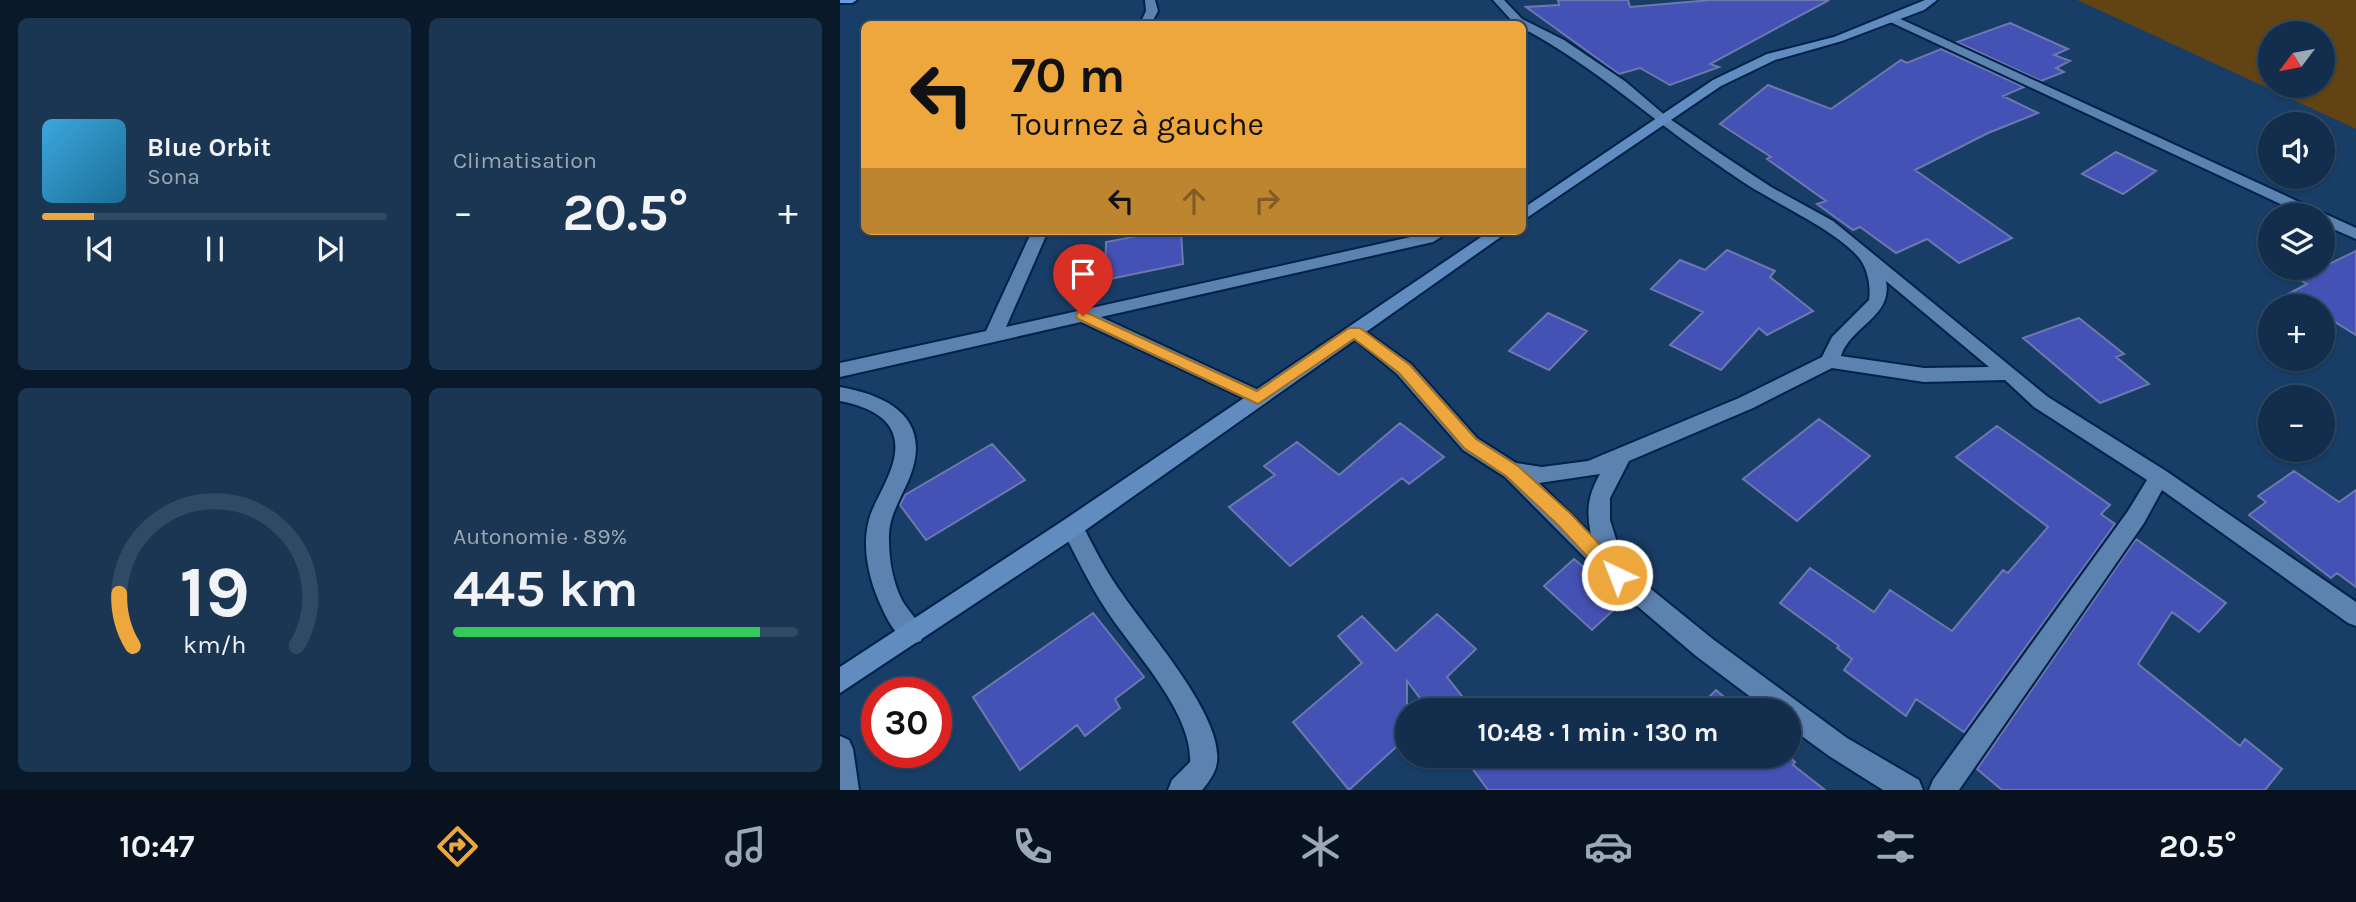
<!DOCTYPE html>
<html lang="fr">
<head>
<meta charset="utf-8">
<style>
  :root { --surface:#122e4c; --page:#1b3653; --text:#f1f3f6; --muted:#9ca8b5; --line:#314a64; --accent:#eea73c }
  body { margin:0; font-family:Karla,sans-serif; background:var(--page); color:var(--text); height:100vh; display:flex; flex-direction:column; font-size:26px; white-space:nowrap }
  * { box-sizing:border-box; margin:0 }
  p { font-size:23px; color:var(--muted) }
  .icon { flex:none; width:38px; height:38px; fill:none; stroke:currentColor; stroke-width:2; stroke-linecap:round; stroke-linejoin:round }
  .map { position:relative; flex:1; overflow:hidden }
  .drawer { display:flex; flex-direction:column; gap:18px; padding:18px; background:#0a192a; width:840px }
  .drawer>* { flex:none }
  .hud { position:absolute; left:21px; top:21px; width:665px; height:214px; border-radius:10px; box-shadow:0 2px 5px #0004,0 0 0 2px var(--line); background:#eea73c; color:#111; overflow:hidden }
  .needle { width:46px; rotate:238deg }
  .buttons { position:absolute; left:1418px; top:21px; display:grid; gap:14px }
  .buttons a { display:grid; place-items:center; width:77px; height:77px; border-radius:50%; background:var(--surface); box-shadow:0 2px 5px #0004,0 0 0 2px var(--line); font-size:35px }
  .speed { position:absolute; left:21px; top:677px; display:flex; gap:14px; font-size:35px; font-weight:700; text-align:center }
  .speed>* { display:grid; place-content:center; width:91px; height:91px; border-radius:50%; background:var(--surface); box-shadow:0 2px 5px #0004,0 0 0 2px var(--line); line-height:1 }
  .speed .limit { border:10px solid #d22; background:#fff; color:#111 }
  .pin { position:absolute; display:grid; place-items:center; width:60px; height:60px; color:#fff; margin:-72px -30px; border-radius:50% 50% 50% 0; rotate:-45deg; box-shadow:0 0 7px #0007 }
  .pin .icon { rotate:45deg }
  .me { position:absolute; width:77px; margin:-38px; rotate:317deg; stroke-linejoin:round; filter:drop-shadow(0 0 5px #0008) }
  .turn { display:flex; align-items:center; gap:24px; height:147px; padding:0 35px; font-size:32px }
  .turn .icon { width:91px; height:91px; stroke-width:2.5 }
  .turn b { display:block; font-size:49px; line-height:60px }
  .lanes { display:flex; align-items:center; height:66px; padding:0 35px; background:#0003; justify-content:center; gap:35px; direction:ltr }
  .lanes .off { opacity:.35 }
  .big { font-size:52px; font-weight:700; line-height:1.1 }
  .drawer .card { flex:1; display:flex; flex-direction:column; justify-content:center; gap:10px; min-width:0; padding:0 24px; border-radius:10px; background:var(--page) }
  .drawer .dial { align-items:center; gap:0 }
  .dial svg { height:182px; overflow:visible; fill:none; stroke:var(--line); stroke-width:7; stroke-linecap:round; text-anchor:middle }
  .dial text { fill:var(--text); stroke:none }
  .song { display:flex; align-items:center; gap:21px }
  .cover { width:84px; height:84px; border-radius:10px; background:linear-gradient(135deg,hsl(200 70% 55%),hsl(200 70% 35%)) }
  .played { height:7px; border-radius:4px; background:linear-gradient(90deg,var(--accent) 15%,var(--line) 15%) }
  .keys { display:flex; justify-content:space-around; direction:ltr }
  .heat { display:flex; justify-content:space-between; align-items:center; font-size:38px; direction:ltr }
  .charge { height:10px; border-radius:5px; background:linear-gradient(90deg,#34c759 89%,var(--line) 0) }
  .drawer .tiles { flex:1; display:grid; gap:18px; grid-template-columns:repeat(2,1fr) }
  .trip { position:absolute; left:555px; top:698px; width:406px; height:70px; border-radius:35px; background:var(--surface); box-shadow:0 2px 5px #0004,0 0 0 2px var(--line); font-weight:700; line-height:70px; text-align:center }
  .dock { display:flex; height:112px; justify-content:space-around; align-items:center; background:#07121e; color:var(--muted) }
  .dock .icon { width:49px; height:49px }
  .dock .selected { color:var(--accent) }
  .dock b { font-size:32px; color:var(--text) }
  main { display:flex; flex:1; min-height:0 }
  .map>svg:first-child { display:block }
  .green { fill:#624313; fill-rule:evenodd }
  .building { fill:#4552b5; stroke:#6c78ae; stroke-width:2 }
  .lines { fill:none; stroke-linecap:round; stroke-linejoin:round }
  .minor-casing { stroke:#002249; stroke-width:4 }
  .secondary-casing { stroke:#002249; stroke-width:4 }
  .trunk-casing { stroke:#002249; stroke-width:4 }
  .minor { fill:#5c82b0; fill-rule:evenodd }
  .secondary { fill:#608cc0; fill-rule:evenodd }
  .trunk { fill:#669cdc; fill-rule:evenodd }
  .route { fill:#eea73c; stroke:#9b6d27; stroke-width:2 }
</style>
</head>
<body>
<main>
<section class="drawer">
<div class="tiles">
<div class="card">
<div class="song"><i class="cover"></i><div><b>Blue Orbit</b><p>Sona</p></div></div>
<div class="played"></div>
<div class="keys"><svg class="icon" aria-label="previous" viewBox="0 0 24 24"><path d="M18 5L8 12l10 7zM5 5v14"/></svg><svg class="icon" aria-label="pause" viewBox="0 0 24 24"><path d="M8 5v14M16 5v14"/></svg><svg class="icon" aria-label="next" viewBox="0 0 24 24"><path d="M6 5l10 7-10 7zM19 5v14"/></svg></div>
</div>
<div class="card"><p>Climatisation</p>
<div class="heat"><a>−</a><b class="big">20.5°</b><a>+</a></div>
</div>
<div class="card dial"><svg viewBox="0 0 100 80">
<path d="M14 69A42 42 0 1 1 86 69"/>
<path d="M14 69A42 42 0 0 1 8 46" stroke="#eea73c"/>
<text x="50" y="56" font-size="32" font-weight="700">19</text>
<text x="50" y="72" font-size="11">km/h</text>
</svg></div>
<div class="card"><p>Autonomie · 89%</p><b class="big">445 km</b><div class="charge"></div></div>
</div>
</section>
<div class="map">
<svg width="1516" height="790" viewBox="0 0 1516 790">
  <rect width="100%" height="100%" fill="#183d66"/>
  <path class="green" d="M1237 0H1516V129L1246 4ZM1430 33H1482V86H1430Z"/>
  <path class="building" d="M718 0H788L790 7 871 0H989L870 64 879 67 830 85 800 68 779 74 686 7 719 5Z
    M1170 23 1228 49 1214 55 1230 61 1216 68 1224 72 1201 81 1117 42Z
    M1101 49 1184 87 1163 96 1198 113 1148 133 1075 170 1172 238 1119 263 1087 239 1056 253 1020 227 1013 230 977 204 986 201 927 159 931 157 880 124 928 85 991 109 1061 60 1067 63Z
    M1276 152 1316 171 1283 194 1242 174Z
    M324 231H341L343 264 265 280 266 242Z
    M887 250 935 271 930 277 973 311 927 335 919 328 881 370 830 345 863 312 811 289 840 260 865 270Z
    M1516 251V335L1482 314V306H1469L1448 294 1467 284 1458 279Z
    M708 313 747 331 709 370 669 351Z
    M1239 318 1284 354 1276 357 1309 384 1260 403 1183 338Z
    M979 419 1030 456 957 521 903 479Z
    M560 423 604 457 569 484 562 478 450 566 389 507 435 475 424 466 457 442 499 475Z
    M1157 426 1270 505 1261 514 1275 524 1124 732 1076 699 1066 716 1004 670 1012 659 997 648 999 646 940 603 970 568 1034 612 1050 590 1112 631 1163 570 1168 573 1208 527 1116 457Z
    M152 444 185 480 86 540 60 505 65 495Z
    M1454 471 1499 502 1516 490V587L1497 573 1491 578 1409 515 1426 502 1418 496Z
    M1296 539 1386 603 1359 632 1332 612 1298 664 1400 746 1405 739 1442 769 1425 790H1162L1137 769Z
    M734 559 784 600 752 630 704 586Z
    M253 613 304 677 275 699 280 708 245 736 237 725 180 770 133 697Z
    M597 614 636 649 607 677 633 710H589L567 681V737L509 790 453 722 522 663 498 636 522 616 556 651Z
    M876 690 899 710H856Z
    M623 756H948L955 762 953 765 985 790H648Z"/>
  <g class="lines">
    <defs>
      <path id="minor" d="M305 0H315L318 11 311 24H300L306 11Z
        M653 0H664L682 19 724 40 786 82 827 117 884 156 931 187 993 221 1208 397 1326 471 1516 602V626L1508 623 1322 490 1304 523 1119 790H1089L1093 780 1288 511 1307 480 1194 407 1165 380 1084 382 992 368 913 408 789 461 770 498V520L785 568 874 640 1007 738 1079 780 1083 790H1043L989 756 948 726V710H928L856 656 769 582 665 477 623 450 557 374 506 332 509 328H521L571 364 637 438 676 463 702 467 748 461 899 398 982 357 992 337 1029 300C1031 287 1028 270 1020 259 1000 234 951 211 923 194 906 185 890 173 874 162 809 118 753 65 682 28V24L674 23ZM1046 281 1149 367 1084 368 1001 356C1010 326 1053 317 1046 281ZM760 474C748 495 746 511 751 534L699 483Z
        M1046 16H1054L1516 228V239L1482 224V215H1464L1046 20Z
        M192 231H208L166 327 593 232 601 237 593 242 261 317 425 393 428 398 425 403 418 405 241 322 0 377V363L146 331Z
        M0 387C51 396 93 420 69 479 60 500 48 517 49 540 49 560 53 584 63 602 70 613 79 621 84 633L81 641 72 644C58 639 48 622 42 608 30 583 22 551 28 524 31 508 41 494 47 479 69 432 46 410 0 401Z
        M232 518 240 520C253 546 266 572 283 595 308 632 383 716 377 762 376 772 369 782 362 790H328L332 780 350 762C353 712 291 649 265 608 248 582 235 554 221 527L224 520Z
        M0 736 9 740 13 749 19 790H0Z"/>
      <path id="secondary" d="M1085 0H1097L1084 10 1002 41 935 60 881 86 682 221V209L873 80 927 54 994 37Z
        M650 231H669L240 534 0 693V667L224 520Z"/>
      <path id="trunk" d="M0 0H17L12 3H0Z"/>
    </defs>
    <use href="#minor" class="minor-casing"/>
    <use href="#secondary" class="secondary-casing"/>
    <use href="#trunk" class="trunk-casing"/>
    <use href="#minor" class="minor"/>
    <use href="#secondary" class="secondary"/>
    <use href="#trunk" class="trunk"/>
  </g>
  <path class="route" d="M243 311 417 391 509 328H520L570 365 636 439 678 466 730 513 783 569 786 575 783 581 777 584 770 581 717 524 666 476 624 448 559 373 514 339 418 404 238 319 236 316 238 312Z"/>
</svg>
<div class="buttons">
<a><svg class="needle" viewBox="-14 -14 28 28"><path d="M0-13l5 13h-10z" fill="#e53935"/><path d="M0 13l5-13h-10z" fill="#9ca8b5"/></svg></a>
<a><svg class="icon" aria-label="sound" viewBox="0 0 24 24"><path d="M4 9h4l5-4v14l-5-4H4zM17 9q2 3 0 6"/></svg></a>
<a><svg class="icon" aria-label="layers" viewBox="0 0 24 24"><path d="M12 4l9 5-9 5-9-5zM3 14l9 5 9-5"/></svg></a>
<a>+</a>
<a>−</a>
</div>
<div class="speed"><div class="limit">30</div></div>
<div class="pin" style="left:243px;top:316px;background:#d93025"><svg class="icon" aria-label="arrive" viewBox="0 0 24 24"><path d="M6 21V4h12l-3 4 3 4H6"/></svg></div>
<svg class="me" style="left:777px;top:575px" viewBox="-20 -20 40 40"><circle r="17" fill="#eea73c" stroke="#fff" stroke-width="3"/><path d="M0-11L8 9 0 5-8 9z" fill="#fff"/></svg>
<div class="trip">10:48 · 1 min · 130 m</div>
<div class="hud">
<div class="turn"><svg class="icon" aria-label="left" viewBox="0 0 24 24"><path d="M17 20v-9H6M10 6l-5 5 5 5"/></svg><div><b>70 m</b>Tournez à gauche</div></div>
<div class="lanes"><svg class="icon" aria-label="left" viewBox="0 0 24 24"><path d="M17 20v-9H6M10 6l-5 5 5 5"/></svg><svg class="icon off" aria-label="ahead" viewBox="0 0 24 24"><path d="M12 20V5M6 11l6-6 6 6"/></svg><svg class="icon off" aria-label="right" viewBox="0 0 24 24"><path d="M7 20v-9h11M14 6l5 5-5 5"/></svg></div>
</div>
</div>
</main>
<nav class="dock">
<b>10:47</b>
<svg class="icon selected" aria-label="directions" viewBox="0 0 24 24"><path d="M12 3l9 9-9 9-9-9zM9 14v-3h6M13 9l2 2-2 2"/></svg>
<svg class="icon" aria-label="music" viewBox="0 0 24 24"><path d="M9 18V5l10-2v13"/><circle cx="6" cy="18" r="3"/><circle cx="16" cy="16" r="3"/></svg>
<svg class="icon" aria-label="phone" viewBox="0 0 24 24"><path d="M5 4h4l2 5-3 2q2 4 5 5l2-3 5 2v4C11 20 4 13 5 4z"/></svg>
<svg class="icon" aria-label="climate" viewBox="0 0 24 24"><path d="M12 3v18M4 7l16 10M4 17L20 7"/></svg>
<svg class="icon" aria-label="car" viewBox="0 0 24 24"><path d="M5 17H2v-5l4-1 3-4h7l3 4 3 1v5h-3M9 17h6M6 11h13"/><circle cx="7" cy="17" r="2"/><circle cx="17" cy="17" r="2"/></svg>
<svg class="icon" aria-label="filters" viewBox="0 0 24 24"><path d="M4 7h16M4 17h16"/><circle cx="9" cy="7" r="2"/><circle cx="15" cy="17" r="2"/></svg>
<b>20.5°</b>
</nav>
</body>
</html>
